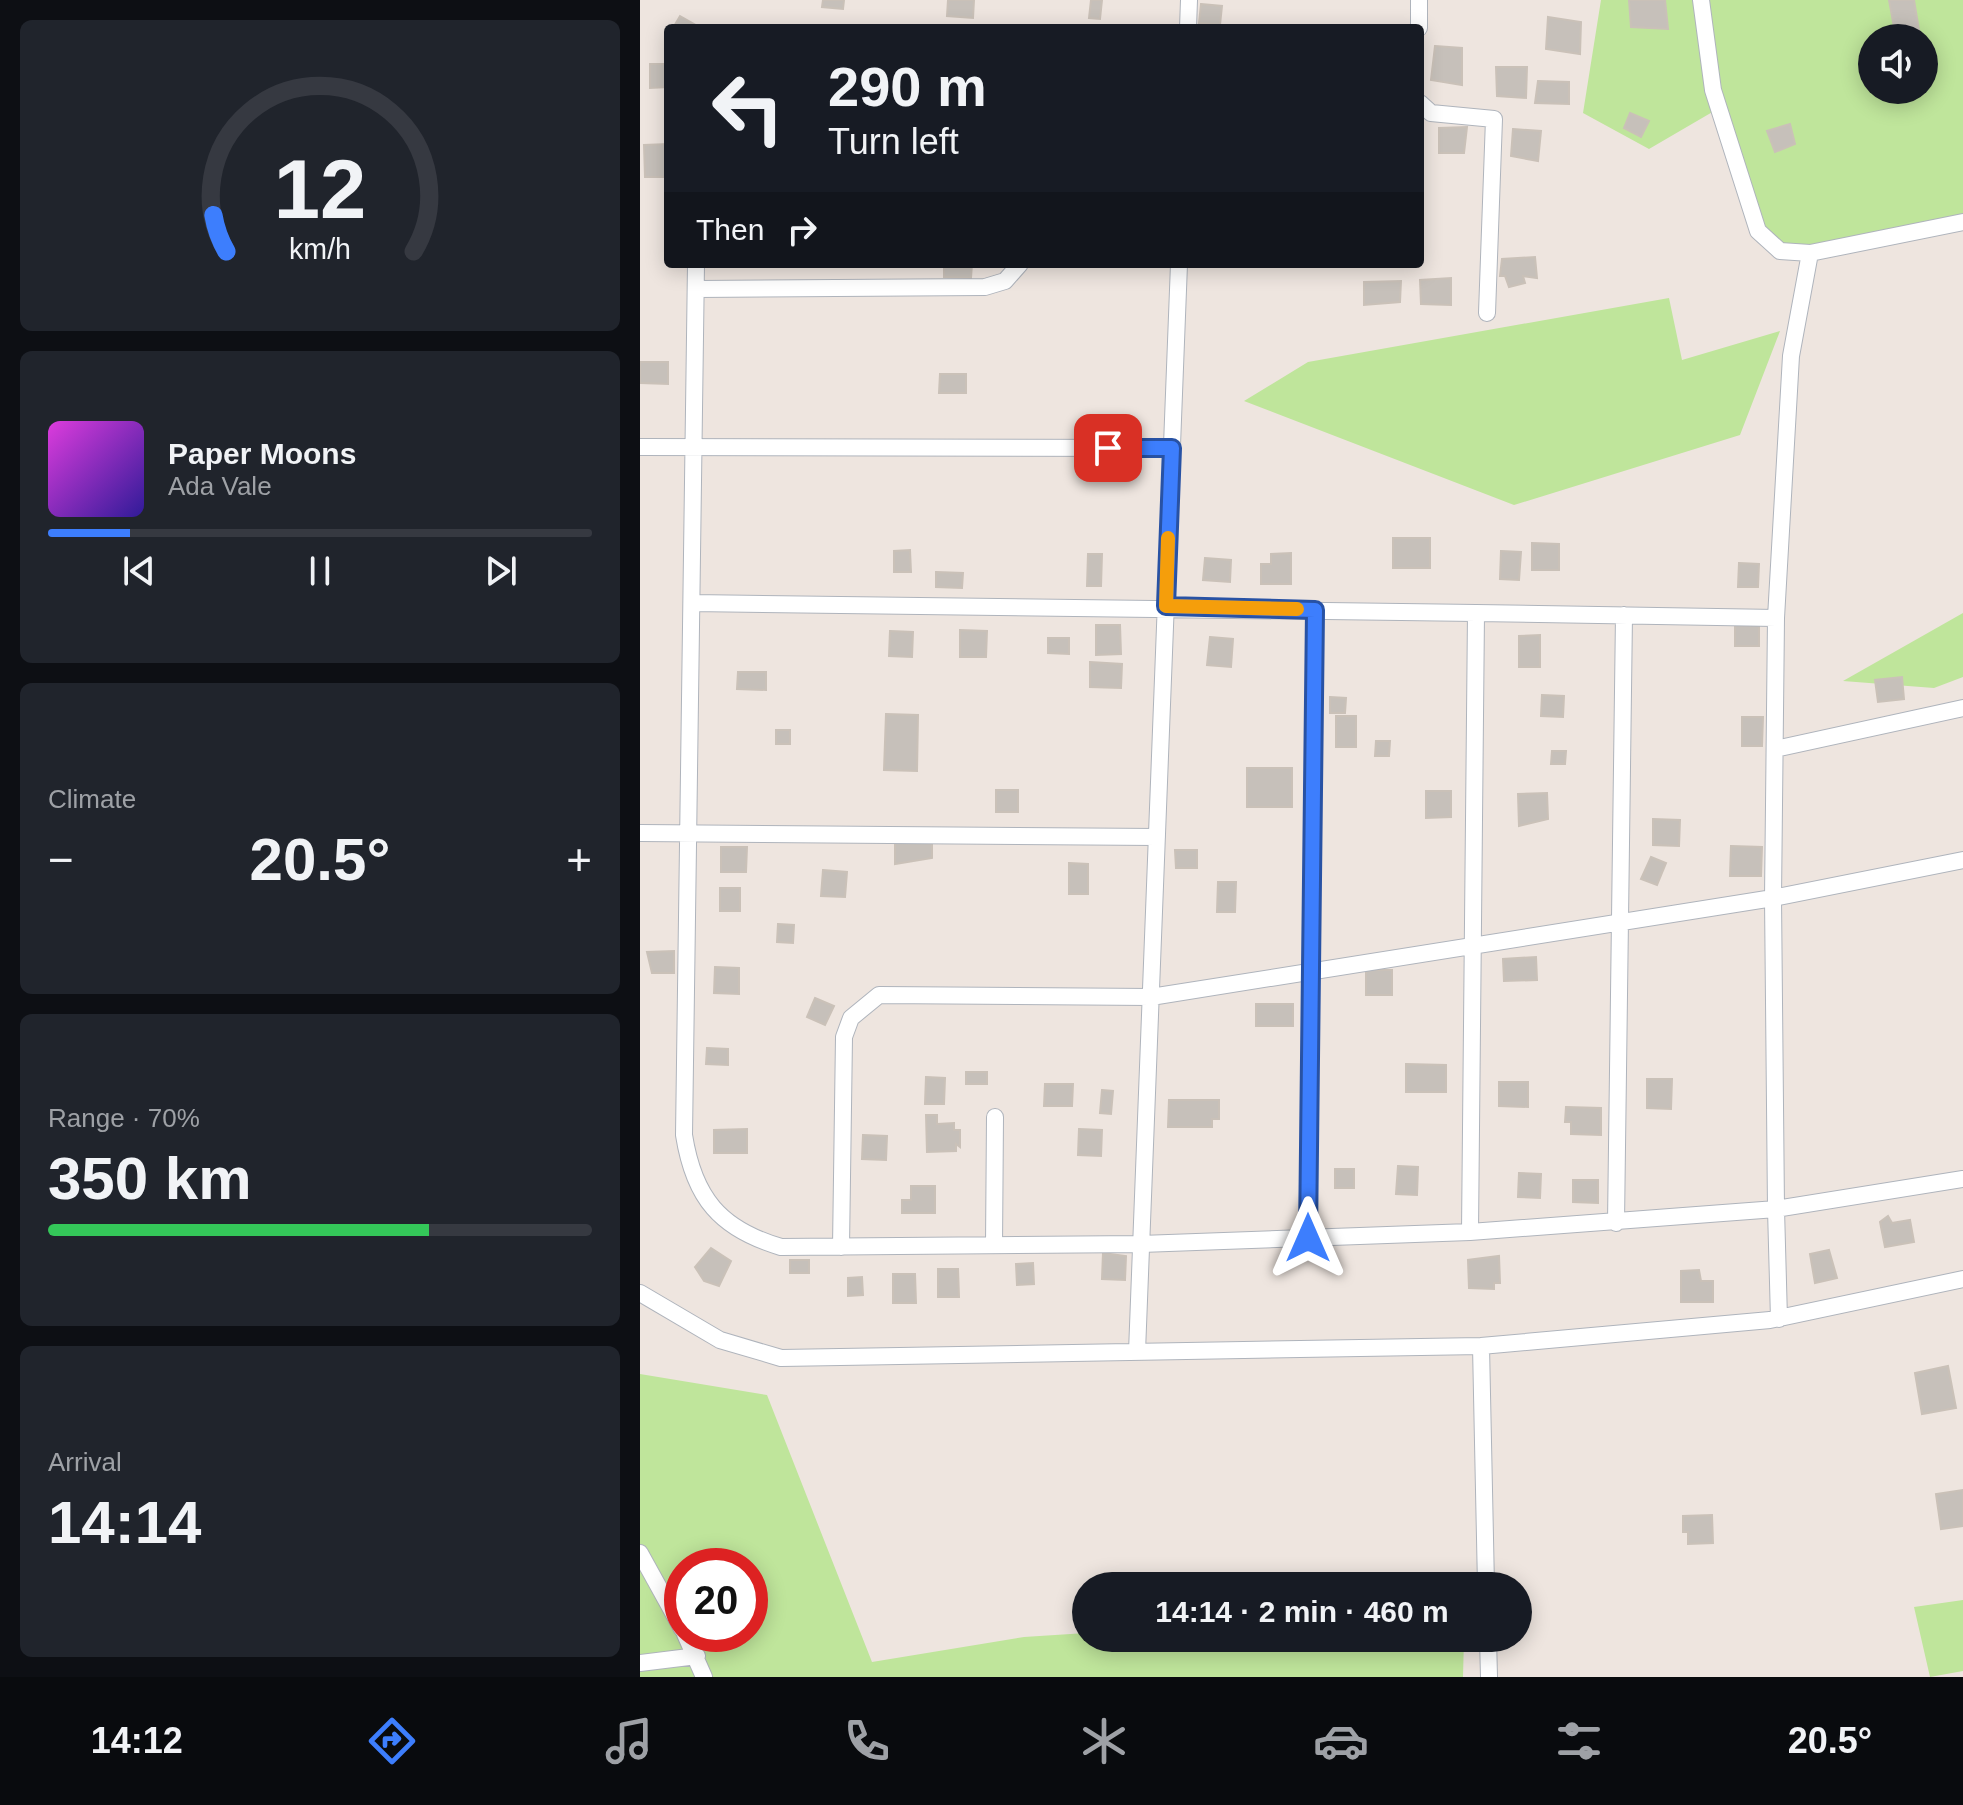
<!DOCTYPE html>
<html lang="en">
<head>
<meta charset="utf-8">
<style>
  :root { --surface:#171b24; --page:#20242c; --text:#f1f3f6; --muted:#9ea1a6; --line:#363941; --accent:#3d7efd }
  body { margin:0; font-family:Helvetica,sans-serif; background:var(--page); color:var(--text); height:100vh; display:flex; flex-direction:column; font-size:30px; white-space:nowrap }
  * { box-sizing:border-box; margin:0 }
  p { font-size:26px; color:var(--muted) }
  .icon { flex:none; width:44px; height:44px; fill:none; stroke:currentColor; stroke-width:2; stroke-linecap:round; stroke-linejoin:round }
  .map { position:relative; flex:1; overflow:hidden }
  .side { display:flex; flex-direction:column; gap:20px; padding:20px; background:#0d0f14; width:640px }
  .side>* { flex:none }
  .guide { position:absolute; left:24px; top:24px; width:760px; height:244px; border-radius:8px; box-shadow:0 4px 20px #0003; background:#171b24; color:var(--text); overflow:hidden }
  .buttons { position:absolute; left:1218px; top:24px; display:grid; gap:16px }
  .buttons a { display:grid; place-items:center; width:80px; height:80px; border-radius:50%; background:var(--surface); box-shadow:0 4px 20px #0003; font-size:40px }
  .speed { position:absolute; left:24px; top:1548px; display:flex; gap:16px; font-size:40px; font-weight:700; text-align:center }
  .speed>* { display:grid; place-content:center; width:104px; height:104px; border-radius:50%; background:var(--surface); box-shadow:0 4px 20px #0003; line-height:1 }
  .speed .limit { border:12px solid #d22; background:#fff; color:#111 }
  .pin { position:absolute; display:grid; place-items:center; width:68px; height:68px; color:#fff; margin:-34px; border-radius:16px; box-shadow:0 4px 12px #0006 }
  .me { position:absolute; width:88px; margin:-44px; rotate:0deg; stroke-linejoin:round; filter:drop-shadow(0 0 6px #0008) }
  .turn { display:flex; align-items:center; gap:28px; height:168px; padding:0 32px; font-size:36px }
  .turn .icon { width:104px; height:104px; stroke-width:2.5 }
  .turn b { display:block; font-size:56px; line-height:68px }
  .then { display:flex; align-items:center; height:76px; padding:0 32px; background:#0003; gap:16px; font-size:30px }
  .big { font-size:60px; font-weight:700; line-height:1.1 }
  .side .widget { flex:1; display:flex; flex-direction:column; justify-content:center; gap:12px; min-width:0; padding:0 28px; border-radius:12px; background:var(--page) }
  .side .dial { align-items:center; gap:0 }
  .dial svg { height:208px; overflow:visible; fill:none; stroke:var(--line); stroke-width:7; stroke-linecap:round; text-anchor:middle }
  .dial text { fill:var(--text); stroke:none }
  .song { display:flex; align-items:center; gap:24px }
  .cover { width:96px; height:96px; border-radius:12px; background:linear-gradient(135deg,hsl(300 70% 55%),hsl(250 70% 35%)) }
  .played { height:8px; border-radius:4px; background:linear-gradient(90deg,var(--accent) 15%,var(--line) 15%) }
  .keys { display:flex; justify-content:space-around; direction:ltr }
  .heat { display:flex; justify-content:space-between; align-items:center; font-size:44px; direction:ltr }
  .charge { height:12px; border-radius:6px; background:linear-gradient(90deg,#34c759 70%,var(--line) 0) }
  .trip { position:absolute; left:432px; top:1572px; width:460px; height:80px; border-radius:40px; background:var(--surface); box-shadow:0 4px 20px #0003; font-weight:700; line-height:80px; text-align:center }
  .tabs { display:flex; height:128px; justify-content:space-around; align-items:center; background:#090b0e; color:var(--muted) }
  .tabs .icon { width:56px; height:56px }
  .tabs .on { color:var(--accent) }
  .tabs b { font-size:36px; color:var(--text) }
  main { display:flex; flex:1; min-height:0 }
  .map>svg:first-child { display:block }
  .green { fill:#bfe59b; fill-rule:evenodd }
  .building { fill:#c6c0ba; stroke:#cac1b8; stroke-width:2 }
  .lines { fill:none; stroke-linecap:round; stroke-linejoin:round }
  .minor-casing { stroke:#afb4bc; stroke-width:18 }
  .minor { stroke:#fff; stroke-width:16 }
  .route-casing { stroke:#2852a4; stroke-width:20 }
  .route { stroke:#3d7efd; stroke-width:14 }
  .slow { stroke:#f59e0b; stroke-width:14 }
</style>
</head>
<body>
<main>
<section class="side">
<div class="widget dial"><svg viewBox="0 0 100 80">
<path d="M14 69A42 42 0 1 1 86 69"/>
<path d="M14 69A42 42 0 0 1 9 55" stroke="#3d7efd"/>
<text x="50" y="56" font-size="32" font-weight="700">12</text>
<text x="50" y="72" font-size="11">km/h</text>
</svg></div>
<div class="widget">
<div class="song"><i class="cover"></i><div><b>Paper Moons</b><p>Ada Vale</p></div></div>
<div class="played"></div>
<div class="keys"><svg class="icon" aria-label="previous" viewBox="0 0 24 24"><path d="M18 5L8 12l10 7zM5 5v14"/></svg><svg class="icon" aria-label="pause" viewBox="0 0 24 24"><path d="M8 5v14M16 5v14"/></svg><svg class="icon" aria-label="next" viewBox="0 0 24 24"><path d="M6 5l10 7-10 7zM19 5v14"/></svg></div>
</div>
<div class="widget"><p>Climate</p>
<div class="heat"><a>−</a><b class="big">20.5°</b><a>+</a></div>
</div>
<div class="widget"><p>Range · 70%</p><b class="big">350 km</b><div class="charge"></div></div>
<div class="widget"><p>Arrival</p><b class="big">14:14</b></div>
</section>
<div class="map">
<svg width="1323" height="1677" viewBox="0 0 1323 1677">
  <rect width="100%" height="100%" fill="#eee5df"/>
  <path class="green" d="M961 0H1323V225L1153 254 1122 226 1081 107 1009 149 943 113ZM1232 38H1284V90H1232Z
    M1029 298 1042 360 1140 331 1100 435 874 505 604 401 668 362Z
    M1323 613V677L1294 688 1203 681Z
    M0 1374 127 1395 232 1662 384 1637 446 1633V1638H824L823 1677H0ZM42 1566H110V1634H42Z
    M1323 1600V1671L1290 1677 1274 1607Z"/>
  <path class="building" d="M183 0H204L203 9 182 7Z
    M308 0H334L333 18 307 16Z
    M451 0H462L460 19 449 18Z
    M989 0H1025L1028 29 991 27Z
    M1249 0H1274L1280 36 1256 38Z
    M561 4 582 6 580 25 559 23Z
    M40 16 61 28H33Z
    M908 17 941 22 940 54 906 49Z
    M795 46 822 48V85L791 80Z
    M10 64H28V87L10 88Z
    M856 67H887L886 98 857 96Z
    M898 81 929 82V104L895 103Z
    M990 113 1009 121 1001 137 984 128Z
    M1150 124 1155 144 1135 152 1127 131Z
    M827 127 824 153H799V128Z
    M873 129 901 131 898 161 871 156Z
    M28 144V177H5L4 145Z
    M895 257 897 278 883 276 885 283 869 287 865 276H860L862 259Z
    M304 264H332L331 278 304 277Z
    M811 278V305L781 304 780 280Z
    M761 281 760 302 724 305V282Z
    M0 362H28V384L0 383Z
    M300 374H326V393H299Z
    M753 538H790V568H753Z
    M892 543 919 544V570H892Z
    M270 550 271 572H254V551Z
    M861 551 881 552 879 580 860 579Z
    M651 553V584H621V564H631V554Z
    M448 554H462L461 586H447Z
    M565 558 591 560 590 582 563 580Z
    M1099 563 1119 564 1118 587H1098Z
    M296 572 323 573 322 588 296 587Z
    M456 625H480L481 654 456 655Z
    M1095 626H1119V646H1095Z
    M320 630 347 631 346 657H320Z
    M250 631 273 632 272 657 249 656Z
    M900 635V667H879V636Z
    M570 637 593 639 591 667 567 665Z
    M408 638H429V654L408 653Z
    M450 662 482 664 481 688 450 687Z
    M98 672H126V690L97 689Z
    M1262 677 1264 699 1238 702 1235 680Z
    M902 695 924 696 923 717 901 716Z
    M690 697 706 698 705 713H690Z
    M246 714 278 715 277 771 244 770Z
    M696 716H716V747H696Z
    M1102 717H1123L1122 746H1102Z
    M136 730H150V744H136Z
    M736 741H750L749 756H735Z
    M912 751H926L925 764H911Z
    M607 768H652V807H607Z
    M356 790H378V812H356Z
    M786 791H811V817L786 818Z
    M907 793 908 819 879 826 878 794Z
    M1013 819 1040 820 1039 846 1013 845Z
    M255 839 292 844V858L255 864Z
    M1091 846 1122 847 1121 876H1090Z
    M81 847H107L106 872H81Z
    M535 850H557V868H536Z
    M1011 857 1026 863 1017 885 1001 879Z
    M429 863 448 864V894H429Z
    M183 870 207 872 205 897 181 896Z
    M578 882H596L595 912H577Z
    M80 888H100V911H80Z
    M138 924 154 925 153 943 137 942Z
    M34 951V973H12L7 952Z
    M896 957 897 980 864 981 863 959Z
    M75 967 99 968V994L74 993Z
    M726 970H752V995H726Z
    M175 998 194 1006 185 1025 167 1017Z
    M616 1004H653V1026H616Z
    M67 1048 88 1049V1065L66 1064Z
    M766 1064 806 1065V1092H766Z
    M326 1072H347V1084H326Z
    M286 1077 305 1078 304 1104H285Z
    M1007 1079H1032L1031 1109 1007 1108Z
    M859 1082H888V1107L859 1106Z
    M405 1084H433L432 1106H404Z
    M462 1090 473 1091 471 1114 460 1113Z
    M529 1100H579V1119H572V1127H528Z
    M926 1107 961 1108V1135L931 1134V1122H925Z
    M286 1115H297V1124L314 1123V1130H320V1147L316 1144V1151L287 1152Z
    M107 1129V1153H74V1130Z
    M439 1129 462 1130 461 1156 438 1155Z
    M223 1135 247 1136 246 1160 222 1159Z
    M758 1166 778 1167 777 1195 756 1194Z
    M695 1169H714V1188H695Z
    M879 1173 901 1174 900 1198 878 1197Z
    M933 1180H958V1203L933 1202Z
    M271 1186H295V1213H262V1200H271Z
    M1248 1216 1252 1223 1270 1220 1274 1242 1245 1247 1240 1222Z
    M71 1248 91 1261 79 1286 64 1281 55 1267Z
    M1189 1250 1197 1278 1175 1283 1170 1254Z
    M463 1253 486 1256 485 1280 462 1279Z
    M859 1256 860 1283H854V1289L829 1288 828 1260Z
    M150 1260H169V1273H150Z
    M393 1263 394 1284 377 1285 376 1264Z
    M298 1269H318L319 1297H298Z
    M1059 1270 1061 1281H1073V1302H1041V1271Z
    M253 1274H275L276 1303H253Z
    M222 1277 223 1295 208 1296V1278Z
    M1308 1366 1316 1408 1282 1414 1275 1373Z
    M1323 1490V1526L1301 1529 1296 1494Z
    M1072 1515 1073 1543 1048 1544V1532H1043V1516Z"/>
  <g class="lines">
    <defs>
      <path id="minor" d="M1061 0 1073 90 1118 231 1140 251 1170 253 1323 222
        M548 28 549 0
        M779 28V0
        M780 103 791 113 854 119 847 313
        M56 289 345 287 365 281 380 264
        M0 447 532 448
        M52 603 836 613 830 1232 501 1244 141 1247C80 1229 54 1198 44 1135L56 264
        M836 613 1136 618
        M1135 749 1323 708
        M0 833 517 837
        M976 1223 984 615
        M830 1232 1136 1209 1133 898 1323 860
        M668 1238 675 610
        M354 1245 355 1117
        M201 1247 204 1037 211 1018 239 995 511 997 1133 898 1136 618 1151 356 1170 253
        M0 1293 80 1340 141 1358 841 1346 1130 1320 1323 1279
        M1139 1319 1136 1209 1323 1179
        M841 1346 846 1586
        M497 1352 539 264
        M0 1553 42 1629
        M45 1634 64 1677
        M848 1638 849 1677
        M0 1663 57 1656"/>
    </defs>
    <use href="#minor" class="minor-casing"/>
    <use href="#minor" class="minor"/>
  </g>
  <g class="lines">
    <defs>
      <path id="route" d="M468 448H532L526 606 675 610 668 1238"/>
    </defs>
    <use href="#route" class="route-casing"/>
    <use href="#route" class="route"/>
    <path class="slow" d="M528 538 526 606 657 609"/>
  </g>
</svg>
<div class="buttons">
<a><svg class="icon" aria-label="sound" viewBox="0 0 24 24"><path d="M4 9h4l5-4v14l-5-4H4zM17 9q2 3 0 6"/></svg></a>
</div>
<div class="speed"><div class="limit">20</div></div>
<div class="pin" style="left:468px;top:448px;background:#d93025"><svg class="icon" aria-label="arrive" viewBox="0 0 24 24"><path d="M6 21V4h12l-3 4 3 4H6"/></svg></div>
<svg class="me" style="left:668px;top:1238px" viewBox="-20 -20 40 40"><path d="M0-17L14 15 0 8-14 15z" fill="#3d7efd" stroke="#fff" stroke-width="4"/></svg>
<div class="trip">14:14 · 2 min · 460 m</div>
<div class="guide">
<div class="turn"><svg class="icon" aria-label="left" viewBox="0 0 24 24"><path d="M17 20v-9H6M10 6l-5 5 5 5"/></svg><div><b>290 m</b>Turn left</div></div>
<div class="then">Then<svg class="icon" aria-label="right" viewBox="0 0 24 24"><path d="M7 20v-9h11M14 6l5 5-5 5"/></svg></div>
</div>
</div>
</main>
<nav class="tabs">
<b>14:12</b>
<svg class="icon on" aria-label="directions" viewBox="0 0 24 24"><path d="M12 3l9 9-9 9-9-9zM9 14v-3h6M13 9l2 2-2 2"/></svg>
<svg class="icon" aria-label="music" viewBox="0 0 24 24"><path d="M9 18V5l10-2v13"/><circle cx="6" cy="18" r="3"/><circle cx="16" cy="16" r="3"/></svg>
<svg class="icon" aria-label="phone" viewBox="0 0 24 24"><path d="M5 4h4l2 5-3 2q2 4 5 5l2-3 5 2v4C11 20 4 13 5 4z"/></svg>
<svg class="icon" aria-label="climate" viewBox="0 0 24 24"><path d="M12 3v18M4 7l16 10M4 17L20 7"/></svg>
<svg class="icon" aria-label="car" viewBox="0 0 24 24"><path d="M5 17H2v-5l4-1 3-4h7l3 4 3 1v5h-3M9 17h6M6 11h13"/><circle cx="7" cy="17" r="2"/><circle cx="17" cy="17" r="2"/></svg>
<svg class="icon" aria-label="filters" viewBox="0 0 24 24"><path d="M4 7h16M4 17h16"/><circle cx="9" cy="7" r="2"/><circle cx="15" cy="17" r="2"/></svg>
<b>20.5°</b>
</nav>
</body>
</html>
